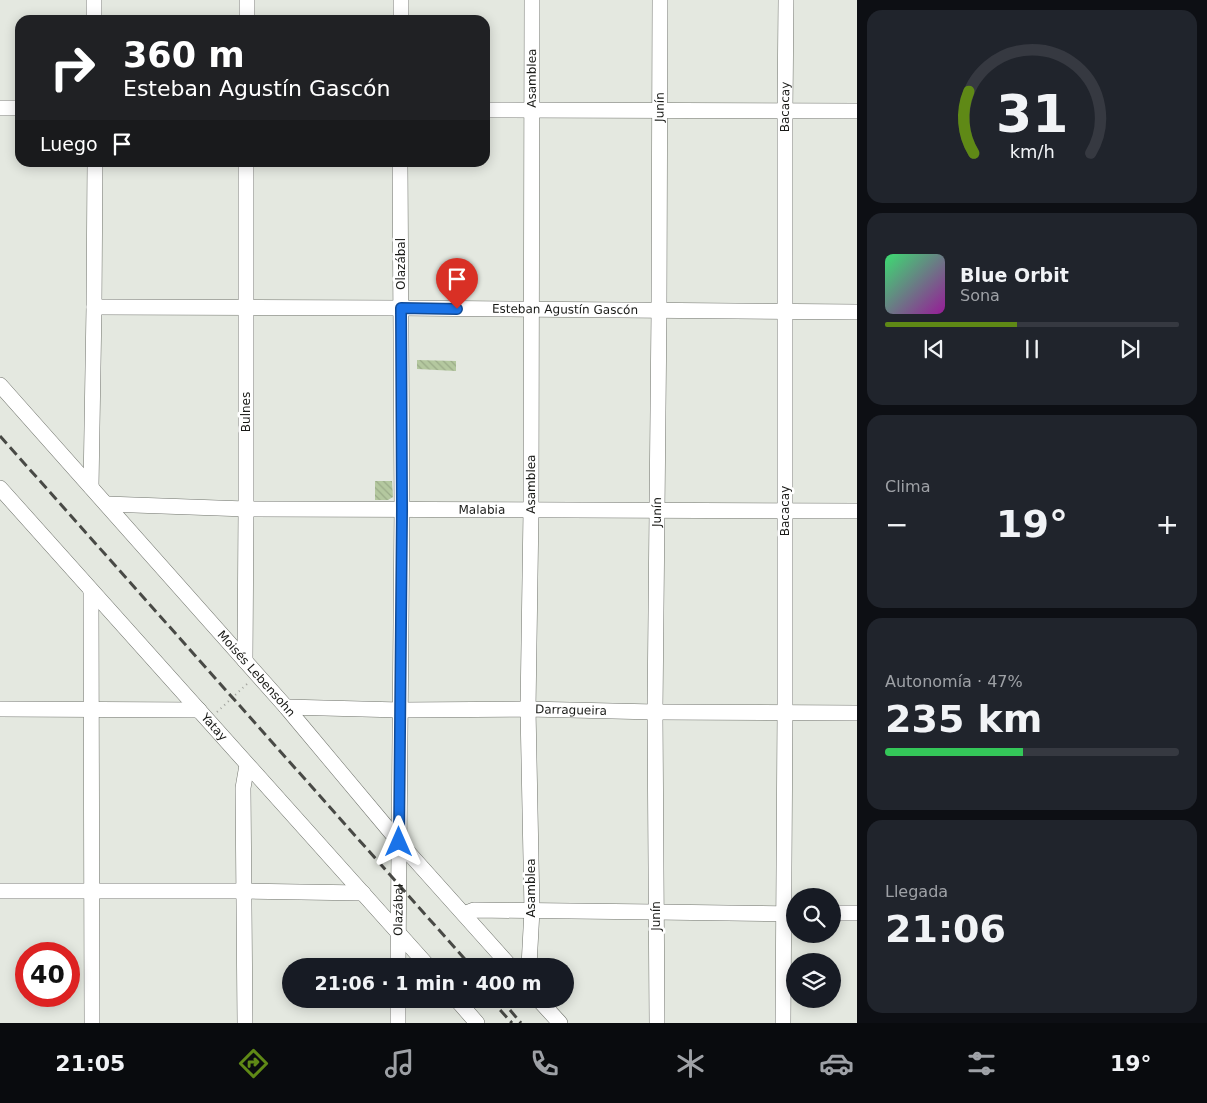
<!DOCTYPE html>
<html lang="es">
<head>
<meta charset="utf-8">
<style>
  :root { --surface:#171b24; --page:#20242c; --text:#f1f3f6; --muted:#9ea1a6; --line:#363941; --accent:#5f8916 }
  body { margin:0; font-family:"DejaVu Sans",sans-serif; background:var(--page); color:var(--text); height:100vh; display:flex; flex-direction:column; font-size:19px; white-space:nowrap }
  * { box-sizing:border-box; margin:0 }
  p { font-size:16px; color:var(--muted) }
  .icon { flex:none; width:28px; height:28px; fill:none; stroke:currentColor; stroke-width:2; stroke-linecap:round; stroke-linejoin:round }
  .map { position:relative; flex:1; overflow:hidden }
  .details { display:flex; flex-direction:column; gap:10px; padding:10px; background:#0d0f14; width:350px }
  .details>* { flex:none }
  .banner { position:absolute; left:15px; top:15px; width:475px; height:152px; border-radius:15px; box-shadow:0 2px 12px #0003; background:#202124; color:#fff; overflow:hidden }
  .fabs { position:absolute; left:786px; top:888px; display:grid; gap:10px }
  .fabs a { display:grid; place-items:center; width:55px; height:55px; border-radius:50%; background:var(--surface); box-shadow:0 2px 12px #0003; font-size:25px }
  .speed { position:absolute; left:15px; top:942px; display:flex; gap:10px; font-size:25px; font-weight:700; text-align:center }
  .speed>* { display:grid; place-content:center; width:65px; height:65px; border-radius:50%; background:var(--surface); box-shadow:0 2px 12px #0003; line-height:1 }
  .speed .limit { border:8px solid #d22; background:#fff; color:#111 }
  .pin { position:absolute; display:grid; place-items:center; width:42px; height:42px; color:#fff; margin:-51px -21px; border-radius:50% 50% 50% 0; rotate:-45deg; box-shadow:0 0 5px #0007 }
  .pin .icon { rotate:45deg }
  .me { position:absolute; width:55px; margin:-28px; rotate:0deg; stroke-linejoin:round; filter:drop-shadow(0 0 4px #0008) }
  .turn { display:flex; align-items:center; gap:18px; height:105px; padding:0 25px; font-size:22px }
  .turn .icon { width:65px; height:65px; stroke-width:2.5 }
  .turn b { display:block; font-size:35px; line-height:42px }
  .then { display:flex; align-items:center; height:48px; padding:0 25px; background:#0003; gap:10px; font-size:19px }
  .big { font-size:38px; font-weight:700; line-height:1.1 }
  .details .card { flex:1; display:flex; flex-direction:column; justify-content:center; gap:8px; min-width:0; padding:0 18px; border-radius:15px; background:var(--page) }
  .details .dial { align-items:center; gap:0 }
  .dial svg { height:130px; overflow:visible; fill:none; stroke:var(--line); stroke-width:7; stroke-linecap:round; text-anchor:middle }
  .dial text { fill:var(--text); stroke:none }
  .song { display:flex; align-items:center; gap:15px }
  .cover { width:60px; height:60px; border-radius:8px; background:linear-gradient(135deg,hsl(140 70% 55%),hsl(300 70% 35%)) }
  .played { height:5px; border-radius:2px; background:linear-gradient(90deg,var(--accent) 45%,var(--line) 45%) }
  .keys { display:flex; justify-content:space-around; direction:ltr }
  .heat { display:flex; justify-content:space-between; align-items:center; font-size:28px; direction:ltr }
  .charge { height:8px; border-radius:4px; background:linear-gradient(90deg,#34c759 47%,var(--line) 0) }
  .trip { position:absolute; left:282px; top:958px; width:292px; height:50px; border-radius:25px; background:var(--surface); box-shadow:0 2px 12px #0003; font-weight:700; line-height:50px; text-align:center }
  .dock { display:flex; height:80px; justify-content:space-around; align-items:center; background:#090b0e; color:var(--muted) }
  .dock .icon { width:35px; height:35px }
  .dock .active { color:var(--accent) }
  .dock b { font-size:22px; color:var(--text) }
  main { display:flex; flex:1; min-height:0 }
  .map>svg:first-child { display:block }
  .building { fill:url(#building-back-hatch) }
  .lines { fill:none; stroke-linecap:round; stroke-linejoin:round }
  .minor-casing { stroke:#70736c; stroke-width:16 }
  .path { stroke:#9fa19b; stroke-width:2; stroke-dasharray:1 4; stroke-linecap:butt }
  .minor { stroke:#fff; stroke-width:15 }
  .rail { stroke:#484945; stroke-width:3; stroke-dasharray:10 5; stroke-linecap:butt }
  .route-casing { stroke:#114b97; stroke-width:12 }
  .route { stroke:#1a73e8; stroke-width:9 }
  .labels { text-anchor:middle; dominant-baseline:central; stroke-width:5; stroke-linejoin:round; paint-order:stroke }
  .street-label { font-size:12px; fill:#191a17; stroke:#fff }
</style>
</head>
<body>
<main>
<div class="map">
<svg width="857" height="1023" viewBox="0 0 857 1023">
  <defs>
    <pattern id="building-back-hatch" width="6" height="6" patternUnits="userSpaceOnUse" patternTransform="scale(1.25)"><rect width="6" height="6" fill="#b4c89f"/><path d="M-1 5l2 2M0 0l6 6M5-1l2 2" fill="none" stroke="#9aab88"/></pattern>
  </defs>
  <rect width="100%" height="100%" fill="#e4e8e0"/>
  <path class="building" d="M417 360 456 361V371L417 369Z
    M375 481H392L393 497 388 500H375Z"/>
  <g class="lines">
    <defs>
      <g id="minor">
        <path d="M94 0V20"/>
        <path d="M247 20V0"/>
        <path d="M401 20V0"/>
        <path d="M0 108H20"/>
        <path d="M485 110 857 111"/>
        <path id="s1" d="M94 307 401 308 857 312"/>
        <path id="s2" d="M0 385 286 707 399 842 510 966"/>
        <path d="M91 487 94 307 95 162"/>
        <path id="s3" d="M0 488 428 966"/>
        <path id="s4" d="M106 504 246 509 857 511"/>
        <path d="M91 591 92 1023"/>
        <path d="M245 661 246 509V162"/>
        <path id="s5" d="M286 707 400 710 528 709 655 712 857 713"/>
        <path d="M0 709 199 710"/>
        <path d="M0 891H245L363 893"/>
        <path d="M832 913H857"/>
        <path d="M464 914 474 910 656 912 795 914"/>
        <path id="s6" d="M398 966 402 509 400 162"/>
        <path id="s7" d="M529 966 532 910 528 709 531 511 532 0"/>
        <path d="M398 999V1023"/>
        <path d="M456 999 477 1023"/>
        <path d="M538 999 560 1023"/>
        <path d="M245 1023 243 788 247 765"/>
        <path id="s8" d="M657 1023 655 712 659 311 660 0"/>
        <path id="s9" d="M783 1023 785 712V111L786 0"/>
      </g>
    </defs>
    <use href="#minor" class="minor-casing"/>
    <path class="path" d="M217 712 248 683"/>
    <use href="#minor" class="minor"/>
    <path class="rail" d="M0 436 471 966
      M490 999 512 1023
      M510 1010 521 1023"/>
  </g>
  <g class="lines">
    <defs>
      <path id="route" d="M399 842 402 510 401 308 457 309"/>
    </defs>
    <use href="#route" class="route-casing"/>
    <use href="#route" class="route"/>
  </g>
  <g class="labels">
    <g class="street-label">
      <text stroke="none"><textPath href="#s7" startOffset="888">Asamblea</textPath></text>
      <text stroke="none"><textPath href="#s8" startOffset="916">Junín</textPath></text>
      <text stroke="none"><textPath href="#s9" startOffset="916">Bacacay</textPath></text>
      <text transform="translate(401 264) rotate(-90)">Olazábal</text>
      <text stroke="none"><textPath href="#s1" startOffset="471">Esteban Agustín Gascón</textPath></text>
      <text transform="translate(246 412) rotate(-90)">Bulnes</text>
      <text stroke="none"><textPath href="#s7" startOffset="482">Asamblea</textPath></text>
      <text stroke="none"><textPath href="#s4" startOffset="376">Malabia</textPath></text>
      <text transform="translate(785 511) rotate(-90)">Bacacay</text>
      <text stroke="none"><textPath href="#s8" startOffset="511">Junín</textPath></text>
      <text stroke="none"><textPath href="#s2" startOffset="386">Moisés Lebensohn</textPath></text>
      <text stroke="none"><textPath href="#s5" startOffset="285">Darragueira</textPath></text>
      <text stroke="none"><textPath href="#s3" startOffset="321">Yatay</textPath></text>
      <text transform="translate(531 888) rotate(-90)">Asamblea</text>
      <text stroke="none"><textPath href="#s6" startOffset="56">Olazábal</textPath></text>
      <text transform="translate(656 916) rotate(-90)">Junín</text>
    </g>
  </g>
</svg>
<div class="fabs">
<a><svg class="icon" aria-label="search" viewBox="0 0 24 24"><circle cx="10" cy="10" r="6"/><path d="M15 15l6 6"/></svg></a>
<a><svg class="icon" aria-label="layers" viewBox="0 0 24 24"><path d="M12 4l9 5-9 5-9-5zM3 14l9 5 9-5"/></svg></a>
</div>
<div class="speed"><div class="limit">40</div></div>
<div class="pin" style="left:457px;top:309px;background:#d93025"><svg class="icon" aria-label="arrive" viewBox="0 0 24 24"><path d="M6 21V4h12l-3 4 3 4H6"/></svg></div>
<svg class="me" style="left:399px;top:842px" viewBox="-20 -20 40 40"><path d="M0-17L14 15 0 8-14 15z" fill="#1a73e8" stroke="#fff" stroke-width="4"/></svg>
<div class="trip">21:06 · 1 min · 400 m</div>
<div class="banner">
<div class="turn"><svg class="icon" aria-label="right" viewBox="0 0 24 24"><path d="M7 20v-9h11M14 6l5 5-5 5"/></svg><div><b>360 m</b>Esteban Agustín Gascón</div></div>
<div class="then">Luego<svg class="icon" aria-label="arrive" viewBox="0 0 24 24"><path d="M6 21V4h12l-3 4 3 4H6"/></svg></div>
</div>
</div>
<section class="details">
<div class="card dial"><svg viewBox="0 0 100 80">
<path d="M14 69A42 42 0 1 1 86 69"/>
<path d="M14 69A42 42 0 0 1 11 31" stroke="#5f8916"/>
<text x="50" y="56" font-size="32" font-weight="700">31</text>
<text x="50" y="72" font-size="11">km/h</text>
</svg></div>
<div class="card">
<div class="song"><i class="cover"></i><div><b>Blue Orbit</b><p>Sona</p></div></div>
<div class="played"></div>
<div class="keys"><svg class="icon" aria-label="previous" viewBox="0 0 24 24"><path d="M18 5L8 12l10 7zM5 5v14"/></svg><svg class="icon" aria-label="pause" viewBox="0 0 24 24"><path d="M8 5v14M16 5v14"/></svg><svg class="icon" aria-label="next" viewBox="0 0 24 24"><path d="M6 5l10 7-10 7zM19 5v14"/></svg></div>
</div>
<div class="card"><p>Clima</p>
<div class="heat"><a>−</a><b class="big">19°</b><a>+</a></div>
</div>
<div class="card"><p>Autonomía · 47%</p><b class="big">235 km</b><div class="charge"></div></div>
<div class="card"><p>Llegada</p><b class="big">21:06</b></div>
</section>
</main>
<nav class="dock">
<b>21:05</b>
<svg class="icon active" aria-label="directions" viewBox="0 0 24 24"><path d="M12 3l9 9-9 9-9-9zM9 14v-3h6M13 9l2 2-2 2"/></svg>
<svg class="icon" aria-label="music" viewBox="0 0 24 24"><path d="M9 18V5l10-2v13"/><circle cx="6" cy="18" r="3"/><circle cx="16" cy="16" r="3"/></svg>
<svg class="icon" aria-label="phone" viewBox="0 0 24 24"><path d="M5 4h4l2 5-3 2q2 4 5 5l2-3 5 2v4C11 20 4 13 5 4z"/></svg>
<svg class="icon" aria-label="climate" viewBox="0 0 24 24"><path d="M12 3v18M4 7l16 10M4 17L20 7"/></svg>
<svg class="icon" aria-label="car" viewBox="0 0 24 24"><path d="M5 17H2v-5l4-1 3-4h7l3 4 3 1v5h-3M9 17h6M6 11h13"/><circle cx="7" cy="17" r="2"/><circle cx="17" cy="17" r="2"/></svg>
<svg class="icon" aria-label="filters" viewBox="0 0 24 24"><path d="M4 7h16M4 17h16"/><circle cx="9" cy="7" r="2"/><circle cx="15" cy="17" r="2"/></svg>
<b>19°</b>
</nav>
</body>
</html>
